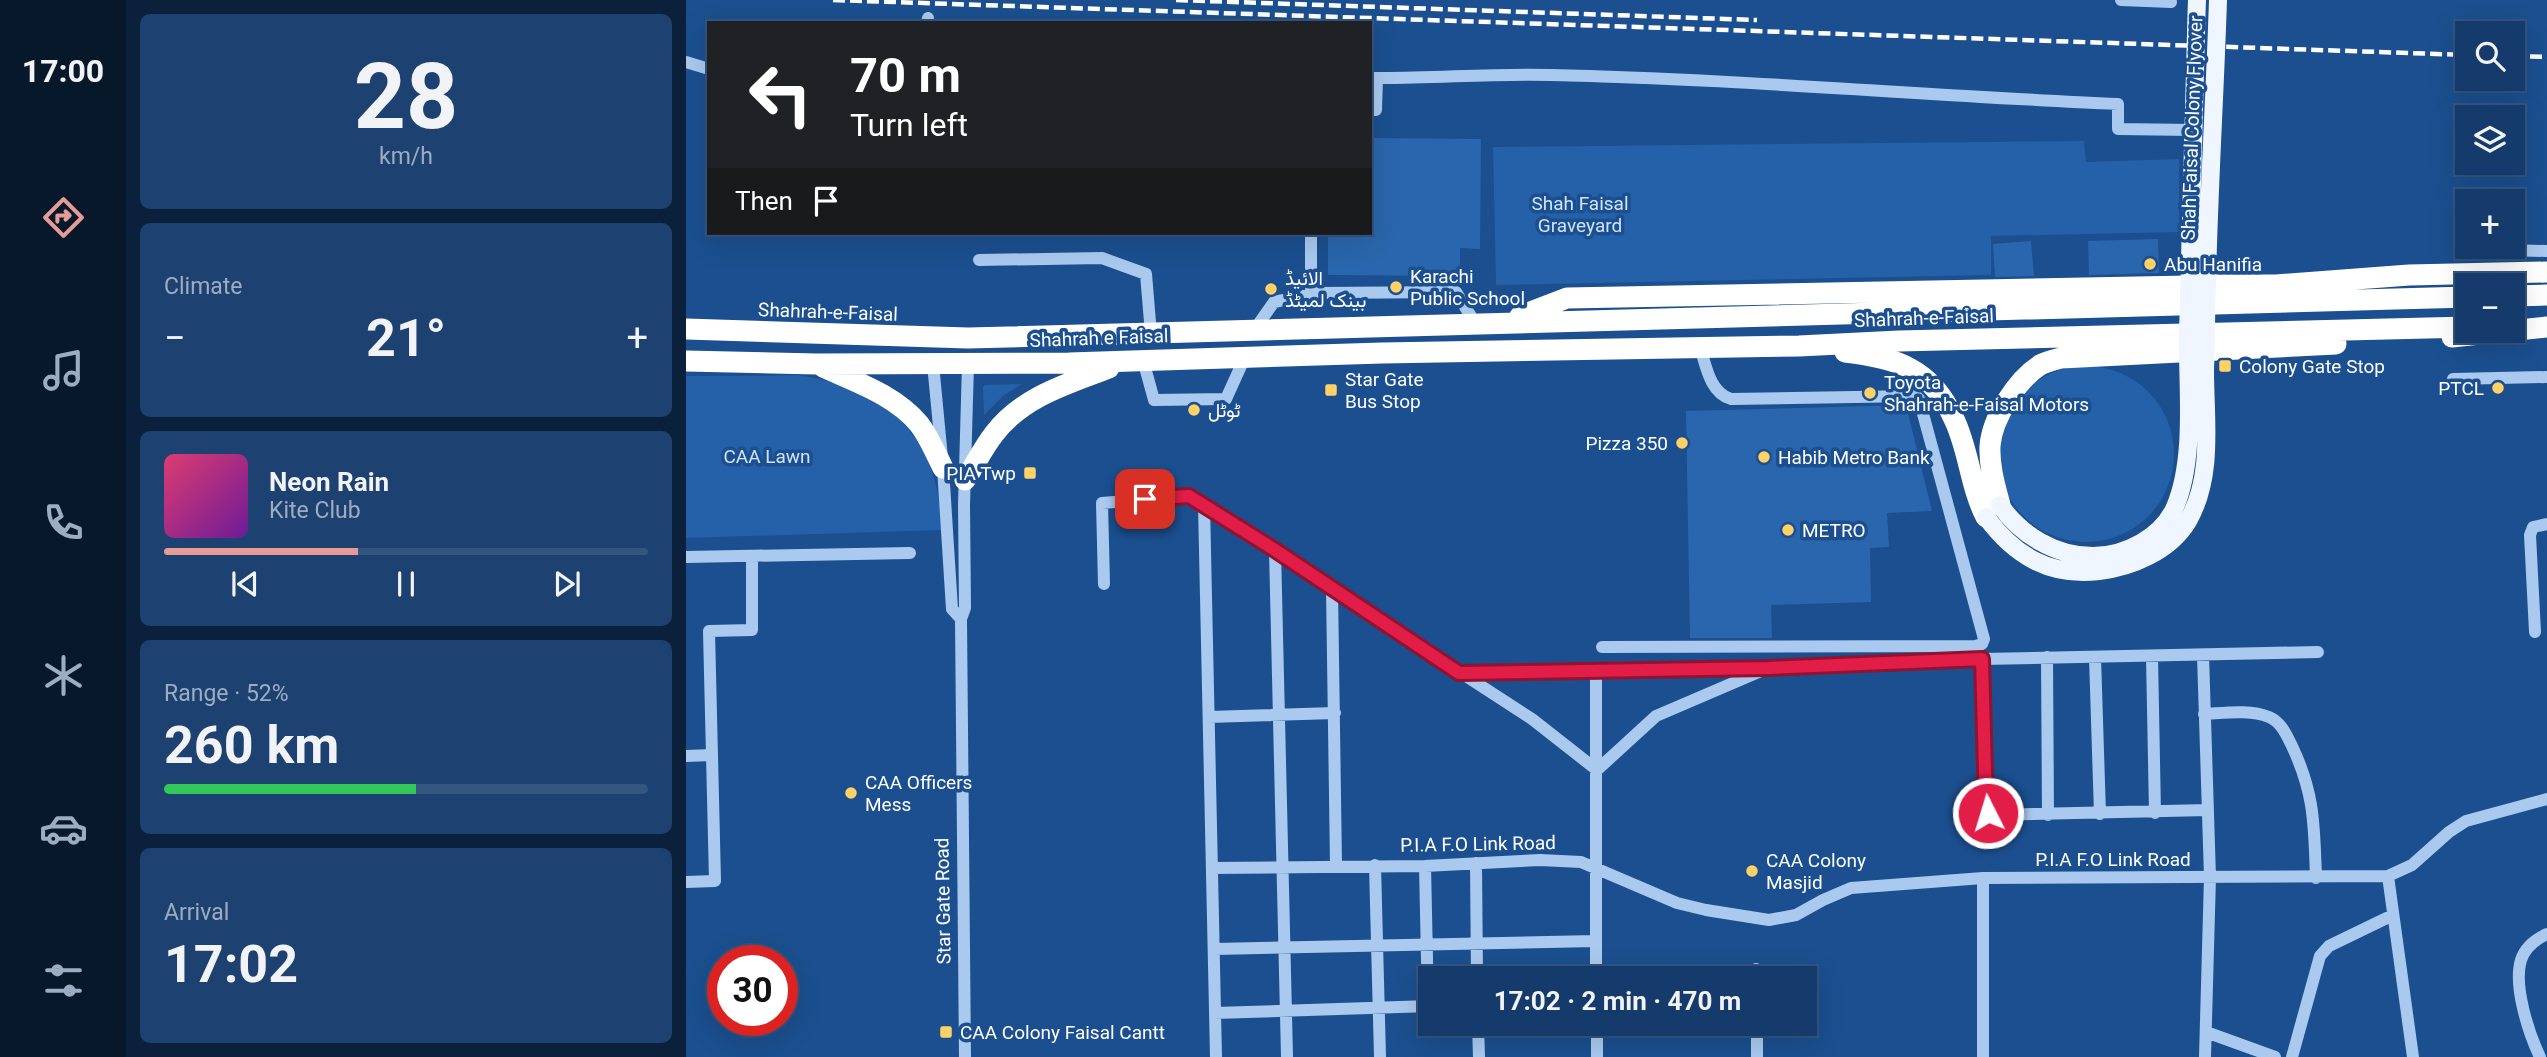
<!DOCTYPE html>
<html lang="en">
<head>
<meta charset="utf-8">
<style>
  :root { --surface:#143b6b; --page:#1d4271; --text:#f1f3f6; --muted:#9dadc1; --line:#33557e; --accent:#e69b98 }
  body { margin:0; font-family:Roboto,Vazirmatn,sans-serif; background:var(--page); color:var(--text); height:100vh; display:flex; flex-direction:column; font-size:26px; white-space:nowrap }
  * { box-sizing:border-box; margin:0 }
  p { font-size:23px; color:var(--muted) }
  .icon { flex:none; width:38px; height:38px; fill:none; stroke:currentColor; stroke-width:2; stroke-linecap:round; stroke-linejoin:round }
  .map { position:relative; flex:1; overflow:hidden }
  .panel { display:flex; flex-direction:column; gap:14px; padding:14px; background:#0b203b; width:560px }
  .panel>* { flex:none }
  .top-card { position:absolute; left:21px; top:21px; width:665px; height:214px; border-radius:0px; box-shadow:0 7px 28px #0002,0 0 0 2px var(--line); background:#202124; color:#fff; overflow:hidden }
  .buttons { position:absolute; left:1769px; top:21px; display:grid; gap:14px }
  .buttons a { display:grid; place-items:center; width:70px; height:70px; border-radius:0px; background:var(--surface); box-shadow:0 7px 28px #0002,0 0 0 2px var(--line); font-size:35px }
  .speed { position:absolute; left:21px; top:945px; display:flex; gap:14px; font-size:35px; font-weight:700; text-align:center }
  .speed>* { display:grid; place-content:center; width:91px; height:91px; border-radius:50%; background:var(--surface); box-shadow:0 7px 28px #0002,0 0 0 2px var(--line); line-height:1 }
  .speed .limit { border:10px solid #d22; background:#fff; color:#111 }
  .pin { position:absolute; display:grid; place-items:center; width:60px; height:60px; color:#fff; margin:-30px; border-radius:14px; box-shadow:0 4px 10px #0006 }
  .me { position:absolute; width:77px; margin:-38px; rotate:355deg; stroke-linejoin:round; filter:drop-shadow(0 0 5px #0008) }
  .turn { display:flex; align-items:center; gap:24px; height:147px; padding:0 28px; font-size:32px }
  .turn .icon { width:91px; height:91px; stroke-width:2.5 }
  .turn b { display:block; font-size:49px; line-height:60px }
  .then { display:flex; align-items:center; height:66px; padding:0 28px; background:#0003; gap:14px; font-size:26px }
  .big { font-size:52px; font-weight:700; line-height:1.1 }
  .panel .card { flex:1; display:flex; flex-direction:column; justify-content:center; gap:10px; min-width:0; padding:0 24px; border-radius:10px; background:var(--page) }
  .panel .dial { align-items:center; gap:0 }
  .dial b { font-size:91px; line-height:1 }
  .song { display:flex; align-items:center; gap:21px }
  .cover { width:84px; height:84px; border-radius:10px; background:linear-gradient(135deg,hsl(340 70% 55%),hsl(280 70% 35%)) }
  .played { height:7px; border-radius:4px; background:linear-gradient(90deg,var(--accent) 40%,var(--line) 40%) }
  .keys { display:flex; justify-content:space-around; direction:ltr }
  .heat { display:flex; justify-content:space-between; align-items:center; font-size:38px; direction:ltr }
  .charge { height:10px; border-radius:5px; background:linear-gradient(90deg,#34c759 52%,var(--line) 0) }
  .trip { position:absolute; left:732px; top:966px; width:399px; height:70px; border-radius:0px; background:var(--surface); box-shadow:0 7px 28px #0002,0 0 0 2px var(--line); font-weight:700; line-height:70px; text-align:center }
  main { display:flex; flex:1; min-height:0 }
  .dock { display:flex; flex-direction:column; width:126px; justify-content:space-around; align-items:center; background:#08182b; color:var(--muted) }
  .dock .icon { width:49px; height:49px }
  .dock .active { color:var(--accent) }
  .dock b { font-size:32px; color:var(--text) }
  .map>svg:first-child { display:block }
  .green { fill:#2461a8 }
  .building { fill:#2a66ad }
  .lines { fill:none; stroke-linecap:round; stroke-linejoin:round }
  .minor { stroke:#a9c9ee; stroke-width:12 }
  .highway { stroke:#fff; stroke-width:21 }
  .rail { stroke:#fff; stroke-width:4.5; stroke-dasharray:12 5; stroke-linecap:butt }
  .major-bridge { stroke:#f0f6ff; stroke-width:18 }
  .route-casing { stroke:#92132f; stroke-width:18 }
  .route { stroke:#e11d48; stroke-width:12 }
  .poi-dot { fill:#ffd166; stroke:#1b4f8f; stroke-width:2.5 }
  .labels { text-anchor:middle; dominant-baseline:central; stroke-width:7; stroke-linejoin:round; paint-order:stroke }
  .street-label { font-size:19px; fill:#fff; stroke:#1b4f8f }
  .park-label { font-size:19px; fill:#cfe3fa; stroke:#1b4f8f }
  .poi-label { font-size:19px; fill:#fff; stroke:#1b4f8f; text-anchor:start }
</style>
</head>
<body>
<main>
<nav class="dock">
<b>17:00</b>
<svg class="icon active" aria-label="directions" viewBox="0 0 24 24"><path d="M12 3l9 9-9 9-9-9zM9 14v-3h6M13 9l2 2-2 2"/></svg>
<svg class="icon" aria-label="music" viewBox="0 0 24 24"><path d="M9 18V5l10-2v13"/><circle cx="6" cy="18" r="3"/><circle cx="16" cy="16" r="3"/></svg>
<svg class="icon" aria-label="phone" viewBox="0 0 24 24"><path d="M5 4h4l2 5-3 2q2 4 5 5l2-3 5 2v4C11 20 4 13 5 4z"/></svg>
<svg class="icon" aria-label="climate" viewBox="0 0 24 24"><path d="M12 3v18M4 7l16 10M4 17L20 7"/></svg>
<svg class="icon" aria-label="car" viewBox="0 0 24 24"><path d="M5 17H2v-5l4-1 3-4h7l3 4 3 1v5h-3M9 17h6M6 11h13"/><circle cx="7" cy="17" r="2"/><circle cx="17" cy="17" r="2"/></svg>
<svg class="icon" aria-label="filters" viewBox="0 0 24 24"><path d="M4 7h16M4 17h16"/><circle cx="9" cy="7" r="2"/><circle cx="15" cy="17" r="2"/></svg>
</nav>
<section class="panel">
<div class="card dial"><b>28</b><p>km/h</p></div>
<div class="card"><p>Climate</p>
<div class="heat"><a>−</a><b class="big">21°</b><a>+</a></div>
</div>
<div class="card">
<div class="song"><i class="cover"></i><div><b>Neon Rain</b><p>Kite Club</p></div></div>
<div class="played"></div>
<div class="keys"><svg class="icon" aria-label="previous" viewBox="0 0 24 24"><path d="M18 5L8 12l10 7zM5 5v14"/></svg><svg class="icon" aria-label="pause" viewBox="0 0 24 24"><path d="M8 5v14M16 5v14"/></svg><svg class="icon" aria-label="next" viewBox="0 0 24 24"><path d="M6 5l10 7-10 7zM19 5v14"/></svg></div>
</div>
<div class="card"><p>Range · 52%</p><b class="big">260 km</b><div class="charge"></div></div>
<div class="card"><p>Arrival</p><b class="big">17:02</b></div>
</section>
<div class="map">
<svg width="1861" height="1057" viewBox="0 0 1861 1057">
  <rect width="100%" height="100%" fill="#1b4f8f"/>
  <path class="green" d="M1398 141 1400 162 1493 159V232L1305 236V275L810 285 807 147Z
    M1312 454a88 88 0 1 1 176 0a88 88 0 1 1-176 0Z
    M0 376C27 376 53 376 80 376 94 376 109 374 123 377 209 393 253 443 256 530L0 538Z
    M336 384 317 396 298 415 297 387 299 385Z"/>
  <path class="building" d="M684 138 795 139 794 249 774 248V276L642 275V233H684Z
    M1472 239 1473 273 1403 275 1402 241Z
    M1345 241 1348 276 1309 277 1307 244Z
    M1220 405 1246 511 1201 513 1203 547 1184 548 1185 602 1085 605 1086 638H1004L1000 411Z"/>
  <g class="lines">
    <path class="minor" d="M1435 0 1485 2
      M241 23 242 18
      M0 62 23 69
      M684 78C744 79 805 73 865 75 1054 79 1243 96 1432 104V129L1507 130
      M684 110H690L691 78
      M1817 250 1861 251
      M293 260 416 258 460 274 465 334
      M625 295V233
      M569 329 588 302 632 293 770 292 789 323
      M457 360 468 400 540 399 559 357
      M247 364 257 468 266 609 275 619
      M1767 379 1861 377
      M518 505 530 1057
      M589 550 601 1057
      M0 557 224 553
      M418 584 416 503 503 496 846 719 911 770 970 716 1082 668
      M646 588 650 865
      M1849 632 1844 535 1847 527 1861 524
      M916 647 1290 646 1296 644 1298 639 1233 399 1230 396 1045 399C1024 393 1020 366 1014 347
      M1517 655 1524 877 1519 1057
      M1466 656 1469 813
      M1361 657 1362 815
      M1409 657 1414 814
      M1296 659 1300 809 1304 815 1522 810
      M773 673 1082 668 1296 659 1632 652
      M1518 714C1538 713 1564 709 1583 717 1595 722 1600 734 1606 746 1629 795 1628 825 1630 878
      M523 717 649 713
      M0 756 26 755
      M790 863 791 978
      M689 865 694 1057
      M739 866 742 1006
      M526 868 739 866 854 860 895 862 991 903 1020 910 1083 920 1110 915 1137 900 1165 888 1297 878 1702 876 1726 865 1763 832 1780 821 1861 799
      M1702 876 1727 1057
      M1297 878V1057
      M0 882 29 881 23 631 66 630V556
      M528 949 909 941
      M1070 969 1071 978
      M910 978V670
      M529 1013 744 1006
      M792 1024 793 1057
      M911 1024V1057
      M1071 1024V1057
      M1520 1032 1589 1057
      M279 1057 275 619 279 608 278 505 282 364
      M1606 1057 1634 956 1643 946 1707 915
      M1854 1057C1843 1034 1827 986 1835 960 1839 948 1850 939 1861 934"/>
    <path class="highway" d="M1521 285H1590L1723 275 1861 272
      M1827 296 1861 295
      M834 316 881 298 1503 286
      M0 329 282 338 1782 297
      M1766 337 1861 327
      M1159 352C1211 358 1245 368 1268 419 1283 450 1284 486 1300 517
      M0 361 131 364 383 363 696 353 1113 346 1213 341 1782 327
      M137 367C170 382 209 395 233 424 243 437 250 454 257 468
      M279 480C289 465 297 448 308 434 336 397 381 384 423 368
      M1314 505C1309 486 1303 466 1304 446 1306 418 1331 380 1354 365 1360 362 1368 360 1375 358L1650 344"/>
    <path class="rail" d="M147 0 1782 55
      M490 0 1071 20
      M1827 56 1861 57"/>
    <path class="major-bridge" d="M1314 505C1335 535 1369 556 1407 556 1439 556 1476 537 1489 507 1510 457 1501 387 1502 334 1504 222 1507 111 1511 0
      M1300 517C1328 555 1363 577 1413 571 1446 567 1484 551 1502 521 1528 476 1519 420 1519 371 1520 341 1520 310 1521 280 1523 187 1529 93 1532 0"/>
  </g>
  <g class="lines">
    <defs>
      <path id="route" d="M459 499 503 496 589 550 773 673 1082 668 1296 659 1300 809 1302 813"/>
    </defs>
    <use href="#route" class="route-casing"/>
    <use href="#route" class="route"/>
  </g>
  <g class="poi-dot">
    <circle cx="1464" cy="264" r="7"/>
    <circle cx="710" cy="287" r="7"/>
    <circle cx="585" cy="289" r="7"/>
    <rect x="1532" y="359" width="14" height="14" rx="3.5"/>
    <circle cx="1812" cy="388" r="7"/>
    <rect x="638" y="383" width="14" height="14" rx="3.5"/>
    <circle cx="1184" cy="393" r="7"/>
    <circle cx="508" cy="410" r="7"/>
    <circle cx="996" cy="443" r="7"/>
    <circle cx="1078" cy="457" r="7"/>
    <rect x="337" y="466" width="14" height="14" rx="3.5"/>
    <circle cx="1102" cy="530" r="7"/>
    <circle cx="165" cy="793" r="7"/>
    <circle cx="1066" cy="871" r="7"/>
    <rect x="253" y="1025" width="14" height="14" rx="3.5"/>
  </g>
  <g class="labels">
    <g class="street-label">
      <text transform="translate(1506 128) rotate(-88)">Shah Faisal Colony Flyover</text>
      <text transform="translate(142 312) rotate(2)">Shahrah-e-Faisal</text>
      <text transform="translate(1238 318) rotate(-2)">Shahrah-e-Faisal</text>
      <text transform="translate(413 338) rotate(-2)">Shahrah e Faisal</text>
      <text transform="translate(792 844) rotate(-1)">P.I.A F.O Link Road</text>
      <text x="1427" y="859">P.I.A F.O Link Road</text>
      <text transform="translate(257 901) rotate(-91)">Star Gate Road</text>
    </g>
    <g class="park-label">
      <text x="894" y="203">Shah Faisal<tspan x="894" dy="22">Graveyard</tspan></text>
      <text x="81" y="456">CAA Lawn</text>
    </g>
    <g class="poi-label">
      <text x="1478" y="264">Abu Hanifia</text>
      <text x="724" y="276">Karachi<tspan x="724" dy="22">Public School</tspan></text>
      <text x="599" y="278">الائیڈ<tspan x="599" dy="22">بینک لمیٹڈ</tspan></text>
      <text x="1553" y="366">Colony Gate Stop</text>
      <text x="659" y="379">Star Gate<tspan x="659" dy="22">Bus Stop</tspan></text>
      <text x="1198" y="382">Toyota<tspan x="1198" dy="22">Shahrah-e-Faisal Motors</tspan></text>
      <text x="1798" y="388" text-anchor="end">PTCL</text>
      <text x="522" y="410">ٹوٹل</text>
      <text x="982" y="443" text-anchor="end">Pizza 350</text>
      <text x="1092" y="457">Habib Metro Bank</text>
      <text x="330" y="473" text-anchor="end">PIA Twp</text>
      <text x="1116" y="530">METRO</text>
      <text x="179" y="782">CAA Officers<tspan x="179" dy="22">Mess</tspan></text>
      <text x="1080" y="860">CAA Colony<tspan x="1080" dy="22">Masjid</tspan></text>
      <text x="274" y="1032">CAA Colony Faisal Cantt</text>
    </g>
  </g>
</svg>
<div class="buttons">
<a><svg class="icon" aria-label="search" viewBox="0 0 24 24"><circle cx="10" cy="10" r="6"/><path d="M15 15l6 6"/></svg></a>
<a><svg class="icon" aria-label="layers" viewBox="0 0 24 24"><path d="M12 4l9 5-9 5-9-5zM3 14l9 5 9-5"/></svg></a>
<a>+</a>
<a>−</a>
</div>
<div class="speed"><div class="limit">30</div></div>
<div class="pin" style="left:459px;top:499px;background:#d93025"><svg class="icon" aria-label="arrive" viewBox="0 0 24 24"><path d="M6 21V4h12l-3 4 3 4H6"/></svg></div>
<svg class="me" style="left:1302px;top:813px" viewBox="-20 -20 40 40"><circle r="17" fill="#e11d48" stroke="#fff" stroke-width="3"/><path d="M0-11L8 9 0 5-8 9z" fill="#fff"/></svg>
<div class="trip">17:02 · 2 min · 470 m</div>
<div class="top-card">
<div class="turn"><svg class="icon" aria-label="left" viewBox="0 0 24 24"><path d="M17 20v-9H6M10 6l-5 5 5 5"/></svg><div><b>70 m</b>Turn left</div></div>
<div class="then">Then<svg class="icon" aria-label="arrive" viewBox="0 0 24 24"><path d="M6 21V4h12l-3 4 3 4H6"/></svg></div>
</div>
</div>
</main>
</body>
</html>
